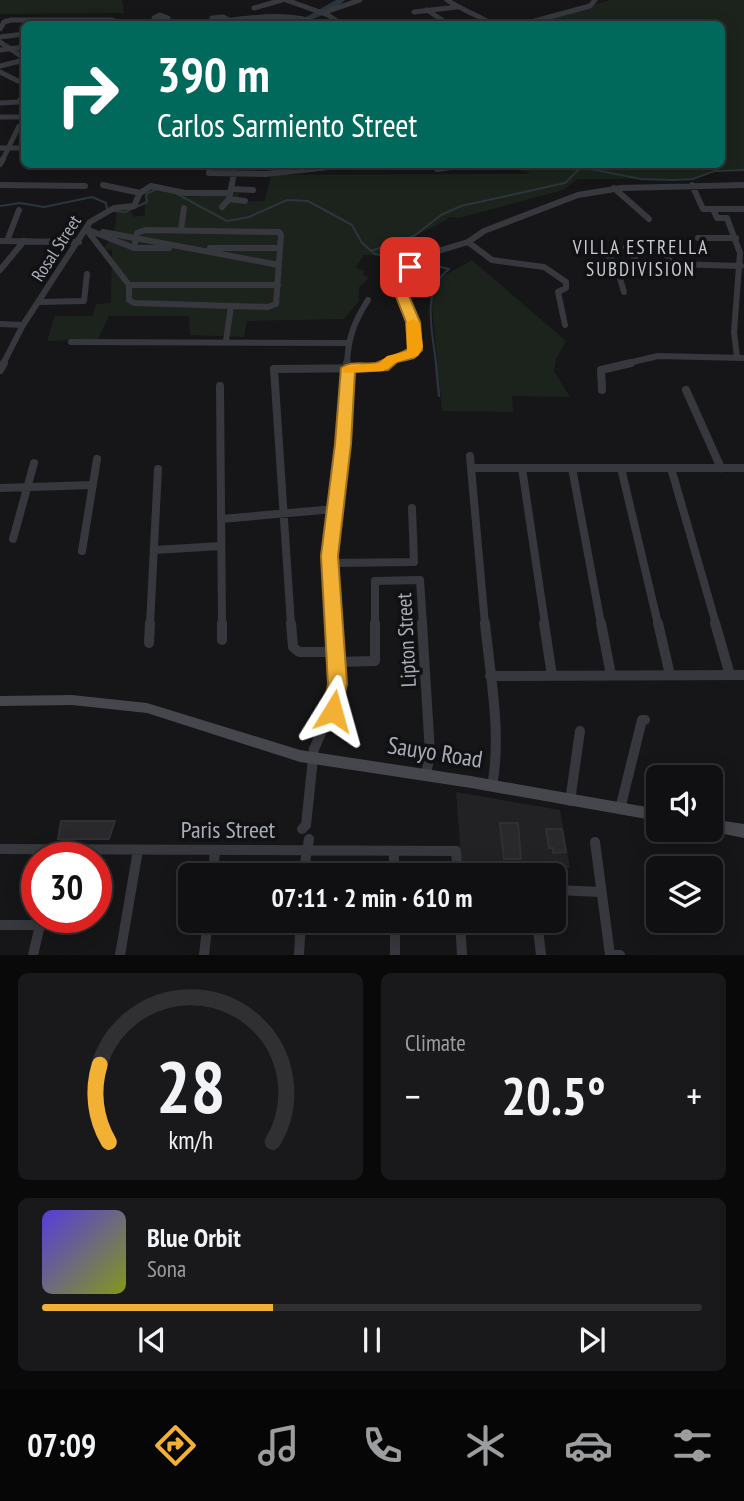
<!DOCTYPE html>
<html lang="en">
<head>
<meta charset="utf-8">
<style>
  :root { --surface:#101012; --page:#19191b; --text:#f1f3f6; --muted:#9c9d9f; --line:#303032; --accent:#f2b134 }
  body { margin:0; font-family:"PT Sans Narrow",sans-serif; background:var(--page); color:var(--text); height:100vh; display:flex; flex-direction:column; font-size:26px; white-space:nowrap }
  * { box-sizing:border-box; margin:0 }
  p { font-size:23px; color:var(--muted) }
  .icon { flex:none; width:38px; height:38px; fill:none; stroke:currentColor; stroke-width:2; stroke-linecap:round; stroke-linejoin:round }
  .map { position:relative; height:955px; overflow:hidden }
  .side { display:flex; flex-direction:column; gap:18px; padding:18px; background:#09090a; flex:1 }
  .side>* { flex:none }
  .top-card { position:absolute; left:21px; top:21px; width:704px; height:147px; border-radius:10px; box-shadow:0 4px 18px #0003,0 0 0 2px var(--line); background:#00695c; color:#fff; overflow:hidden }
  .buttons { position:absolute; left:646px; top:765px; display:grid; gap:14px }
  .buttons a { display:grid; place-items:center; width:77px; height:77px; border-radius:10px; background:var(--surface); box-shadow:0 4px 18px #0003,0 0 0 2px var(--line); font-size:35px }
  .speed { position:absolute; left:21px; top:842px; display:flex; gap:14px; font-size:35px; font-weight:700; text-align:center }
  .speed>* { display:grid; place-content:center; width:91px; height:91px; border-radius:50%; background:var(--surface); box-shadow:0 4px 18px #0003,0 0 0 2px var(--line); line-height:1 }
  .speed .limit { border:10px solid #d22; background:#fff; color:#111 }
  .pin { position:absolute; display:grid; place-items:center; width:60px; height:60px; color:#fff; margin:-30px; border-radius:14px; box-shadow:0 4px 10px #0006 }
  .me { position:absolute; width:77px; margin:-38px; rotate:8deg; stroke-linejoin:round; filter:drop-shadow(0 0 5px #0008) }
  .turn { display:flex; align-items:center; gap:24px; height:147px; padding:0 21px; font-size:32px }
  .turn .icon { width:91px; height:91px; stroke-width:2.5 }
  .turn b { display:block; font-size:49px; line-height:60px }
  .big { font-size:52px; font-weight:600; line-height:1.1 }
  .side .widget { flex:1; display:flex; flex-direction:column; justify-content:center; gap:10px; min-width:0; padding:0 24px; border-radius:10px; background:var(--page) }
  .side .dial { align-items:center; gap:0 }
  .dial svg { height:182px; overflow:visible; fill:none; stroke:var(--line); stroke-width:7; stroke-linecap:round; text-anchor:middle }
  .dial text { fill:var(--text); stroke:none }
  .song { display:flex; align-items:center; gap:21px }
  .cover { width:84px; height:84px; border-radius:10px; background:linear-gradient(135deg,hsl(250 70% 55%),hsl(70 70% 35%)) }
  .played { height:7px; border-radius:4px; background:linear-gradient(90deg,var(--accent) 35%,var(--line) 35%) }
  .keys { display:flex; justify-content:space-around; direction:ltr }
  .heat { display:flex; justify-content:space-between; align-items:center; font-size:38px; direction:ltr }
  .side .tiles { flex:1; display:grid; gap:18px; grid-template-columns:1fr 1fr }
  .widget:last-child { grid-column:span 2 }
  .trip { position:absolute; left:178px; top:863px; width:388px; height:70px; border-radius:10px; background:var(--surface); box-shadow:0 4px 18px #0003,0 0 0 2px var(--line); font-weight:600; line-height:70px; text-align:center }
  .tab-bar { display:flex; height:112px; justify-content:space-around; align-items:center; background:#060607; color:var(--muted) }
  .tab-bar .icon { width:49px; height:49px }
  .tab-bar .active { color:var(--accent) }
  .tab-bar b { font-size:32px; color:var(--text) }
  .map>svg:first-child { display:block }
  .built { fill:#222225 }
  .green { fill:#1c231d }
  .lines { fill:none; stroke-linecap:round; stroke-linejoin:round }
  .stream-far1 { stroke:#2c353c; stroke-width:2 }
  .stream { stroke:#2c353c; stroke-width:2.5 }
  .river { fill:#2c353c; fill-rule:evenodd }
  .building { fill:#29292c; stroke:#303034; stroke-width:2 }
  .street-far3 { stroke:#37383d; stroke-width:5 }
  .street-far2 { stroke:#37383d; stroke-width:6 }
  .street-far1 { stroke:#37383d; stroke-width:8 }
  .street { stroke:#37383d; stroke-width:10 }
  .secondary { fill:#45474d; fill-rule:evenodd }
  .route { fill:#f2b134; stroke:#9d7322; stroke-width:2 }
  .slow { fill:#f59e0b }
  .labels { text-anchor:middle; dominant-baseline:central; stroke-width:7; stroke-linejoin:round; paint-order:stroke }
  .far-street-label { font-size:18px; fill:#a8adb8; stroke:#111113 }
  .far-neighbourhood-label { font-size:19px; letter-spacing:2px; fill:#c9ccd4; stroke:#111113 }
  .street-label { font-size:21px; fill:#a8adb8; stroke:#111113 }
  .near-street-label { font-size:24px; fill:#a8adb8; stroke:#111113 }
</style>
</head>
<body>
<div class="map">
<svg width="744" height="955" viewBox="0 0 744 955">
  <rect width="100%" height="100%" fill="#161618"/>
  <path class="built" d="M456 792 560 810 570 868H462Z"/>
  <path class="green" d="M0 0H122L124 13 0 14Z
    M610 0H744V169H714L693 178 676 179H578L563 190 459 218 450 217C432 230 400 239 388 256L364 255 355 268 365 271 363 275 369 278 359 287V301L344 319 247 321 244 337 190 335 189 316H109L98 339 47 341 55 316H93L96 304 111 303 112 250 102 249C112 242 118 223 116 210L123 209 131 212 134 217 145 215V193L155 188 189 197 239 193 238 202 265 201 271 175 525 174 530 172 492 165 721 164V24H529Z
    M472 260 566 341 556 359 554 371 570 397 512 396 513 412 442 411 431 295 438 279Z"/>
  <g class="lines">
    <path class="stream-far1" d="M177 194 227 221 249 217 287 200 308 201 352 225 362 243 375 254 413 262
      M0 206 20 203 44 207 92 197 106 203 107 209
      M113 211 125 212 147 202 146 194 157 189
      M371 251 414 236 441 215 461 206 565 183 581 167 641 179 672 180 693 179 714 171 744 170
      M419 262 449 269C420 291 433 332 436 364"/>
    <path class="stream" d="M436 363 439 396"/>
    <path class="river" d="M336 0H345L333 11 310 20 306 17Z
      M300 16 304 19 303 21 278 24 265 23Z"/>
  </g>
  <path class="building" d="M61 821H115L109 839H58Z
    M500 823H518L521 859H504Z
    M546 829H562L566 852 553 853V848H549Z"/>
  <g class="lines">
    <path class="street-far3" d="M286 0 328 15 341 24
      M447 0C462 10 477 15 492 24
      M254 8 282 0
      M427 10 445 22
      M414 12 457 7
      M323 13 360 0
      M160 15 168 18H154Z
      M455 22 458 24
      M88 23 89 20H112L124 24
      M213 23 212 18 223 17 232 22
      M196 24C236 21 283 9 321 24
      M524 24 590 6 595 0
      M0 29 4 22 11 20H89
      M0 37 24 34
      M0 42 24 58
      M0 50 24 47
      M0 66 24 60
      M0 72 24 84
      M0 103 18 102 24 96
      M0 117H24
      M0 148H24
      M2 161 19 126"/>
    <path class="street-far2" d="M0 164 3 159
      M210 164 209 173 265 174 357 164
      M433 164 437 169 472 164
      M64 166H79
      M179 166H191
      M103 167H117
      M140 167H155
      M0 185 85 186
      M103 185 140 193
      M692 185 703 209H744
      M614 188 649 219
      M231 189 253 190
      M229 199 245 201
      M222 207 229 199 234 173
      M713 209 717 218H727L740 253 734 332 737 357
      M86 229 134 248 137 233 145 230 279 232 281 235 276 304 268 307 134 303 129 300V285Z
      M181 229 184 208
      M103 232 279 265
      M698 238H736
      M0 241 79 242
      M7 241 19 210
      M468 242 492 260 544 267 566 282V288L558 292 565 325
      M661 244 671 264
      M626 247 641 266
      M134 248H169
      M210 248H280
      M604 251 618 267 624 269 671 264 741 266
      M622 268 619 275 624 292
      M0 270 24 241
      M129 285H278
      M39 302 84 301 87 274
      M0 324 23 325
      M226 341 231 306
      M71 342 348 343
      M3 364 23 325 90 222 114 208 134 206 140 193 151 186 185 193H230
      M347 364C348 338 354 322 368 300
      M384 364 413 353 415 329 399 289 400 284 411 277 413 264 428 254 468 242 484 231 578 195 621 188 744 185
      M624 364 658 356 744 358"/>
    <path class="street-far1" d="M0 370 4 363
      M220 386 222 624
      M602 390 601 370 631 363
      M686 390 721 468
      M470 456 485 624
      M471 468H744
      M522 468 545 624
      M572 468 601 624
      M621 468 658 624
      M671 468 716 624
      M0 488 93 485
      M221 519 335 509
      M13 539 34 463
      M154 550 221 546
      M82 551 97 459
      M330 563 414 562 412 508
      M150 624 158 469
      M291 624 274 369 378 368 386 363
      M335 624 330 557 343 444 347 363
      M375 624V581L420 580 423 624"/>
    <path class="street" d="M222 623V640
      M291 623 293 647 299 652H337
      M422 623 430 753 426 775
      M485 623C490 675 502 734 492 786
      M544 623 552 676
      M601 623 611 675
      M658 623 670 675
      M715 623 730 675
      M149 643 150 623
      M337 662 375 661V623
      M490 676 744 675
      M570 801 580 731
      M620 809 642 720H645
      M302 829 306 825 314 749 336 699 335 623
      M595 842 610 955H620
      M0 849 456 851 458 875
      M394 851V875
      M213 875 215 850
      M303 875 309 839
      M555 890 601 892
      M395 920V955
      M460 920 462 955
      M537 920 541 955
      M0 925H40
      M33 955 42 917
      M120 955 138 850
      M204 955 208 920
      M299 955 301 920"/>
    <path class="secondary" d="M72 695 147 703 300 750 471 776 658 809V821L471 788 300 762 147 713 72 705 0 706V696Z
      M710 819 744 824V838L704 830H710Z"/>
  </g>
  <path class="route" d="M410 264 415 265 419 274 406 289 420 322 422 350 414 358 397 362 388 370 355 372 351 444 338 556 347 684 340 716H326L323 711 328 684 321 556 335 444 341 368C351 360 364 365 376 363 378 362 406 351 408 349L406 322 393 289 395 281 405 273 406 265Z"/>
  <path class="slow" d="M413 319 420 323 423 347 418 356 397 362 383 371 343 373V367L379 363 387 356 407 351 406 323Z"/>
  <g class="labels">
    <g class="far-street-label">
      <text transform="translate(56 248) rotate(-57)">Rosal Street</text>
    </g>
    <g class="far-neighbourhood-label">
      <text x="641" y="247">VILLA ESTRELLA<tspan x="641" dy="22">SUBDIVISION</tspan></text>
    </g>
    <g class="street-label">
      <text transform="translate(406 640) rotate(-93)">Lipton Street</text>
    </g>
    <g class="near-street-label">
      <text transform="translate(435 752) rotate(9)">Sauyo Road</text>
      <text x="228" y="829">Paris Street</text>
    </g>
  </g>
</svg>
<div class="buttons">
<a><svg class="icon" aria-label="sound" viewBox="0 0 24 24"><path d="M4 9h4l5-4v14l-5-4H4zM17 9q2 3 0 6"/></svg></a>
<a><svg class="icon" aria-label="layers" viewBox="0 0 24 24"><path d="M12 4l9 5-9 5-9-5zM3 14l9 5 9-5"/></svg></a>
</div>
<div class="speed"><div class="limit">30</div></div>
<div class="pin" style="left:410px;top:267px;background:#d93025"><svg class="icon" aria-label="arrive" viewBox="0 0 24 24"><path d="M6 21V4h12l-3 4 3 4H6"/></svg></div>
<svg class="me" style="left:333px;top:711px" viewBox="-20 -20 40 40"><path d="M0-17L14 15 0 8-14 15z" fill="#f2b134" stroke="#fff" stroke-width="4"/></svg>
<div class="trip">07:11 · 2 min · 610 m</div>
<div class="top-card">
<div class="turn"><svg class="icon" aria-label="right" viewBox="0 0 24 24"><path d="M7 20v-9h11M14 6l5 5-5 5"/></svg><div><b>390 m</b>Carlos Sarmiento Street</div></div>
</div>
</div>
<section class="side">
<div class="tiles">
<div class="widget dial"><svg viewBox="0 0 100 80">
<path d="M14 69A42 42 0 1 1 86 69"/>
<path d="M14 69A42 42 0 0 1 10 35" stroke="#f2b134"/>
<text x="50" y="56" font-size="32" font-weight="700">28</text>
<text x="50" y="72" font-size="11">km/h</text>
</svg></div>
<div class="widget"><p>Climate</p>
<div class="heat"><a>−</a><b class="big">20.5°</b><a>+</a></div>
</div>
<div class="widget">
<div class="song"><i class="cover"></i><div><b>Blue Orbit</b><p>Sona</p></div></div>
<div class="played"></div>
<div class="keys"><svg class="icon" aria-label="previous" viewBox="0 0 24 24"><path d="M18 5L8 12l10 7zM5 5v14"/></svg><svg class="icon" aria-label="pause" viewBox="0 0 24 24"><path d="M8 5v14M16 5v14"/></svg><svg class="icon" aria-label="next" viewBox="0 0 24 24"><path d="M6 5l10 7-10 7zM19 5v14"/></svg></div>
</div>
</div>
</section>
<nav class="tab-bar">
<b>07:09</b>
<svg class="icon active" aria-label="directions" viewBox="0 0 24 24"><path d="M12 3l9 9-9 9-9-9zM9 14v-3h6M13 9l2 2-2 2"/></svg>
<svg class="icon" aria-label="music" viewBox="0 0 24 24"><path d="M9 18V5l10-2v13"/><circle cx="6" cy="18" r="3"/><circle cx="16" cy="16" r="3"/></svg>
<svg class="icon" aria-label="phone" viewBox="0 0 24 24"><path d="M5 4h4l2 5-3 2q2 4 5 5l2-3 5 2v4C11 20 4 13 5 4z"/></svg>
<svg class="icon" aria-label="climate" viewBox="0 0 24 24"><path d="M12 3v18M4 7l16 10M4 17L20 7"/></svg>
<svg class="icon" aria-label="car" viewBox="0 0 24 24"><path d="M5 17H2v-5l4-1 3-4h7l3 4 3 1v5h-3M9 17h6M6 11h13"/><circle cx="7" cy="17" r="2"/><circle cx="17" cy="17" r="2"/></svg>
<svg class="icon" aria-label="filters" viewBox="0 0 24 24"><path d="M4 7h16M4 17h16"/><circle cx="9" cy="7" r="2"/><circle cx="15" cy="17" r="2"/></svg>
</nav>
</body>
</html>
